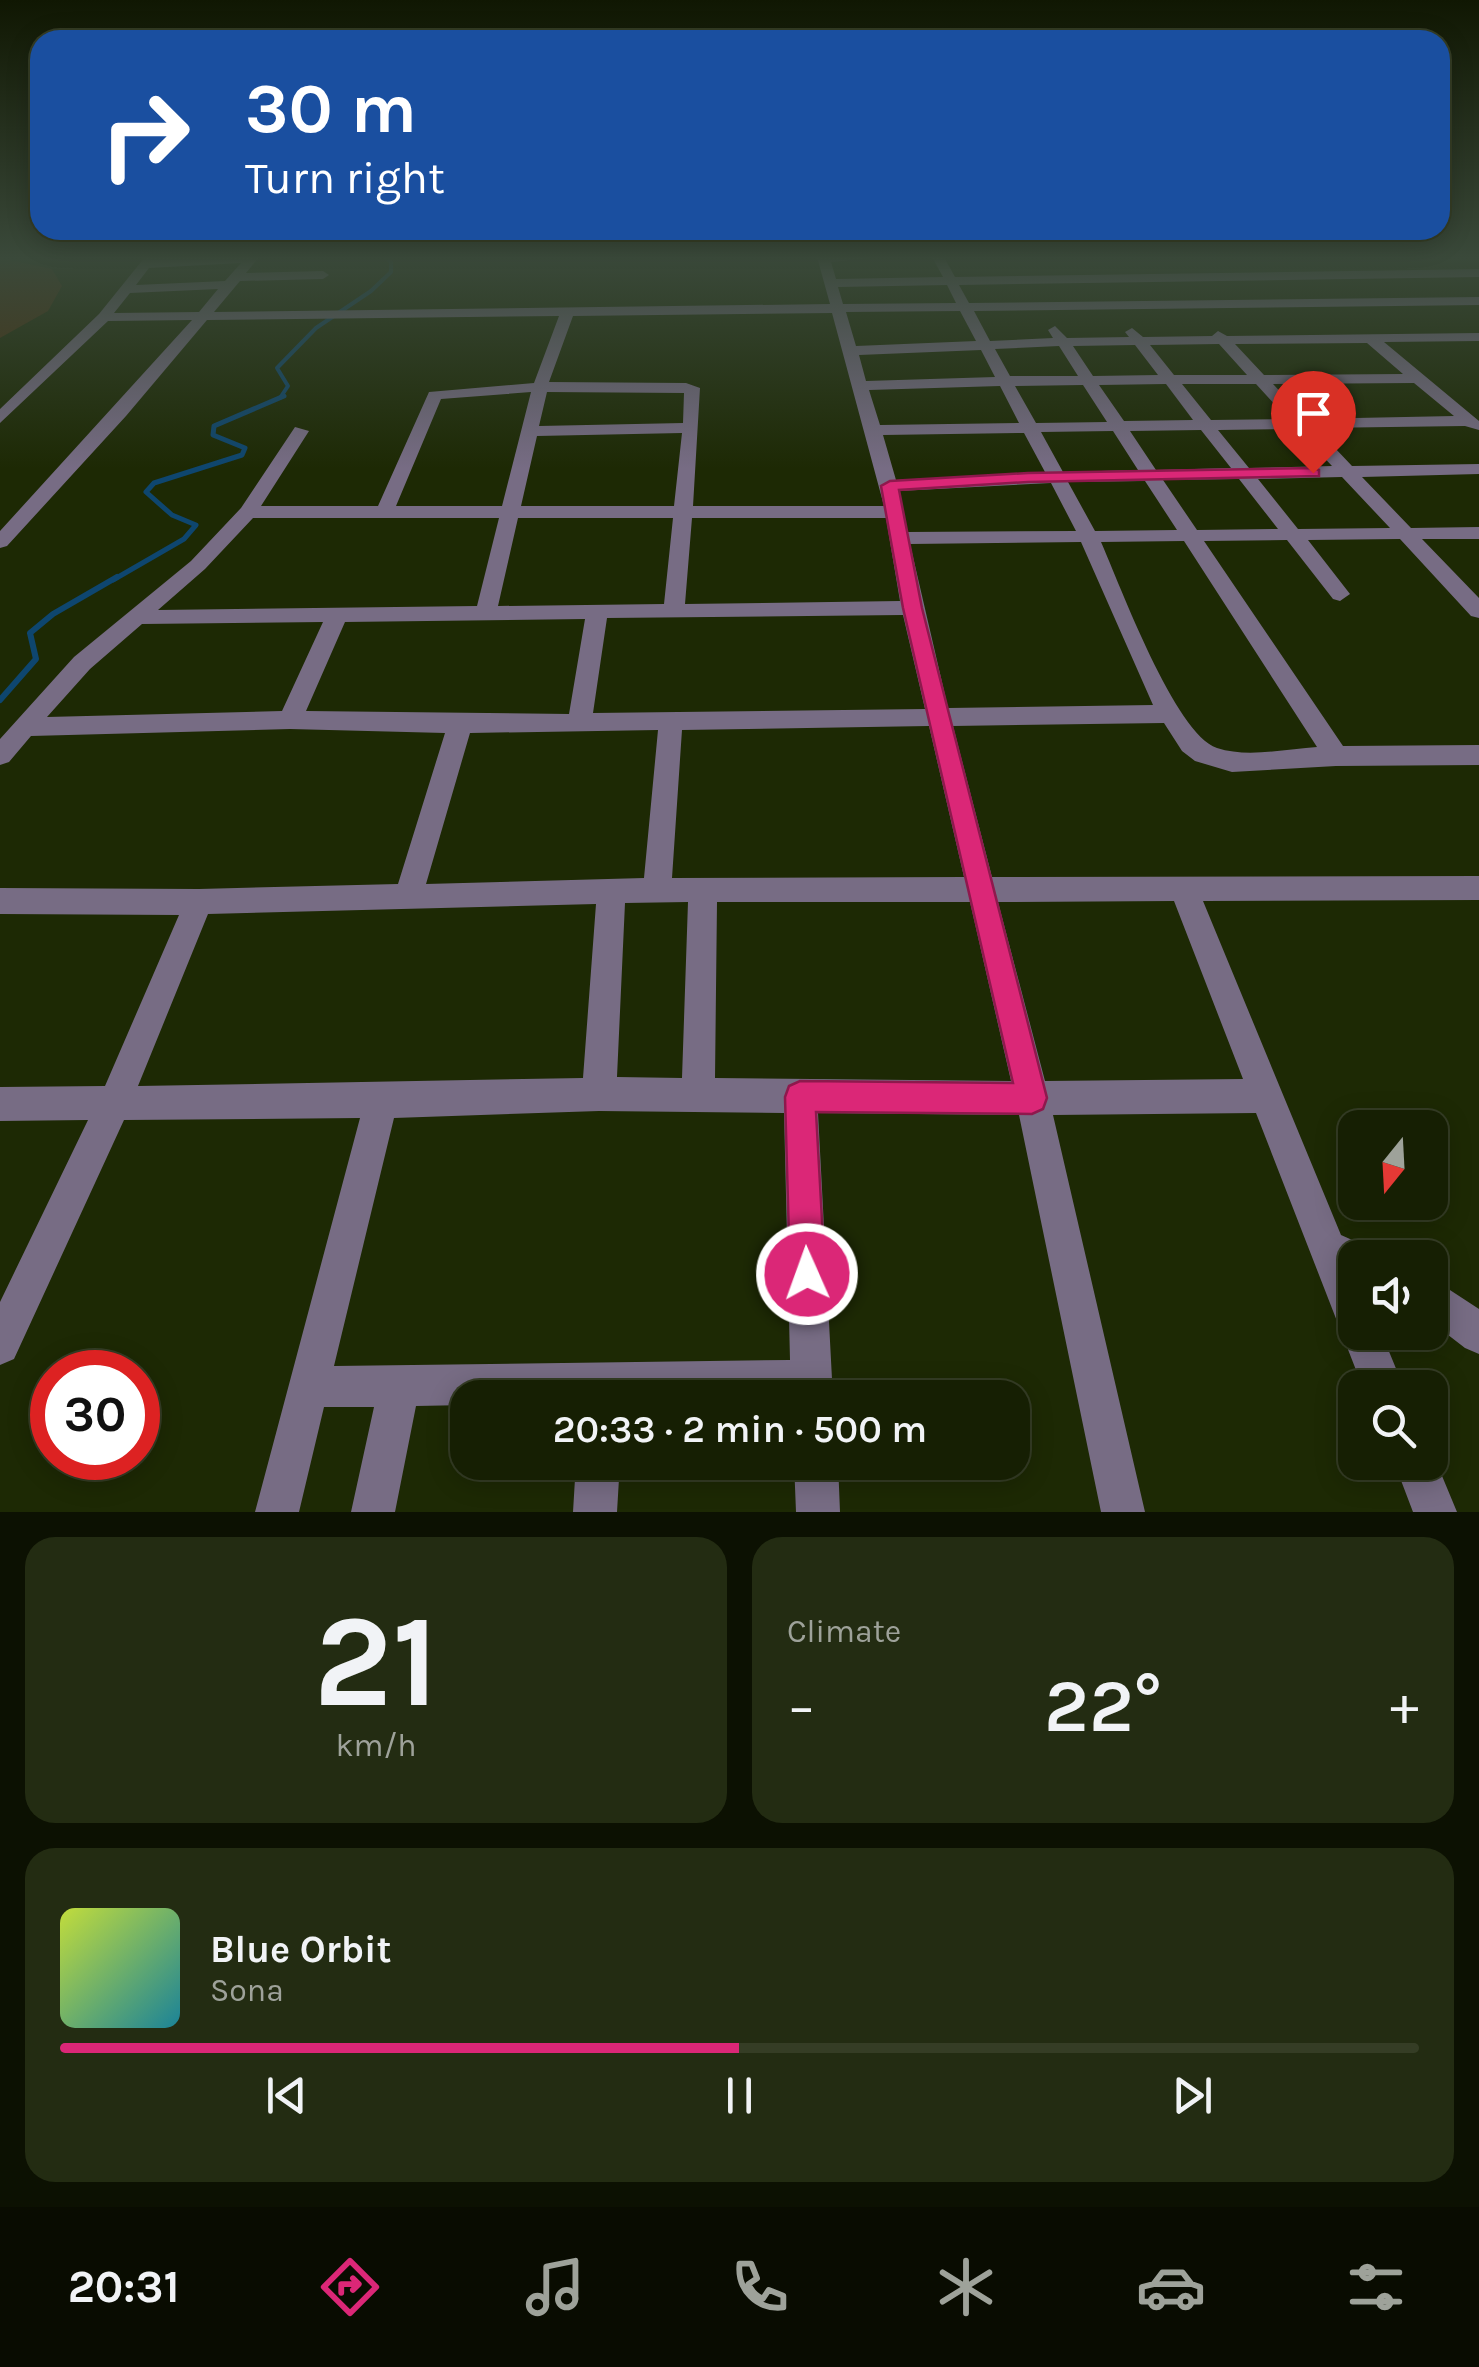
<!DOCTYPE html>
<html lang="en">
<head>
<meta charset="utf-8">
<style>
  :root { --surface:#161f03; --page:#232c12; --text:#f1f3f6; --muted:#9ea29a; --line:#353d25; --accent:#db2777 }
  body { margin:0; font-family:Karla,sans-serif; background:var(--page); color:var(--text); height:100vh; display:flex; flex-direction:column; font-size:38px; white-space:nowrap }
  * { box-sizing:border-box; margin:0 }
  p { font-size:32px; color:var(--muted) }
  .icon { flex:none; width:55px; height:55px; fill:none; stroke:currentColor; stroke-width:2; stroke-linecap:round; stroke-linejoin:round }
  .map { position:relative; height:1512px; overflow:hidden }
  .details { display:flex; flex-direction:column; gap:25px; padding:25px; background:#0c1102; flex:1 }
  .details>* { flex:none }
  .guide { position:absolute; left:30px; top:30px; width:1420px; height:210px; border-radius:30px; box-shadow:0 5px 25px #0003,0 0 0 2px var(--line); background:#1a4fa0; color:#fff; overflow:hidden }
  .needle { width:65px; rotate:198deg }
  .tools { position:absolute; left:1338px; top:1110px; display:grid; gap:20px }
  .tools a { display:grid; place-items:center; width:110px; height:110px; border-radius:20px; background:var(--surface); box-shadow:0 5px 25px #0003,0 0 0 2px var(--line); font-size:50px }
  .speed { position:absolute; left:30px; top:1350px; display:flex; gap:20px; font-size:50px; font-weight:700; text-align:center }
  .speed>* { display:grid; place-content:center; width:130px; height:130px; border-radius:50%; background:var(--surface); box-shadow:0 5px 25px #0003,0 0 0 2px var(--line); line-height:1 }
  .speed .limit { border:15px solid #d22; background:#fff; color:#111 }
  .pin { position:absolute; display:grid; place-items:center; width:85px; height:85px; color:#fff; margin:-102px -42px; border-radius:50% 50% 50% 0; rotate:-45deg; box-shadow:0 0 10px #0007 }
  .pin .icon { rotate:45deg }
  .me { position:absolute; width:110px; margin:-55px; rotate:358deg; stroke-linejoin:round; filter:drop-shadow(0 0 8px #0008) }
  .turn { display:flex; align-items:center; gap:35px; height:210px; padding:0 50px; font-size:45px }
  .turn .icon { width:130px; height:130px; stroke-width:2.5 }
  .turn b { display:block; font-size:70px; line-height:85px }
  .big { font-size:75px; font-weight:600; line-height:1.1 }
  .details .card { flex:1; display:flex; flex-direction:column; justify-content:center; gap:15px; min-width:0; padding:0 35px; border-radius:30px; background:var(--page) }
  .details .dial { align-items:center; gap:0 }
  .dial b { font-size:130px; line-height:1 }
  .song { display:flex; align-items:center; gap:30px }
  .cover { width:120px; height:120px; border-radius:15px; background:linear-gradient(135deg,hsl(70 70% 55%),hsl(190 70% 35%)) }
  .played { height:10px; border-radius:5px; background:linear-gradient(90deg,var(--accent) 50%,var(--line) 50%) }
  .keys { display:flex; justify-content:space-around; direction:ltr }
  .heat { display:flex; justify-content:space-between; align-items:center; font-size:55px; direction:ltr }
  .details .tiles { flex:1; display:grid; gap:25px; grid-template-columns:1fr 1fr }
  .card:last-child { grid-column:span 2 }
  .trip { position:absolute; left:450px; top:1380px; width:580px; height:100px; border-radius:30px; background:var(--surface); box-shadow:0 5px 25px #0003,0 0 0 2px var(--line); font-weight:600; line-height:100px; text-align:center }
  .tab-bar { display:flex; height:160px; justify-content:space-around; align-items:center; background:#090c01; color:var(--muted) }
  .tab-bar .icon { width:70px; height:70px }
  .tab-bar .active { color:var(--accent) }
  .tab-bar b { font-size:45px; color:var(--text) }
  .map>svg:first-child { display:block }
  .green { fill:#4a2e0c }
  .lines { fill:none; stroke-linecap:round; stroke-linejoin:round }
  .stream-far2 { stroke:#0e466f; stroke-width:4 }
  .stream-far1 { stroke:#0e466f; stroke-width:5 }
  .stream { stroke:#0e466f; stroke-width:6 }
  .minor { fill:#776c84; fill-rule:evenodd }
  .route { fill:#db2777; stroke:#8e194d; stroke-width:2.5 }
</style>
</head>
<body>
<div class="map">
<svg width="1479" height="1512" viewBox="0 0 1479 1512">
  <rect width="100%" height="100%" fill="#1d2904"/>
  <path class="green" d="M0 258 52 269 62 286 48 311 0 338Z"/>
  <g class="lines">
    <path class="stream-far2" d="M280 398 288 386 277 368 316 328 371 291 391 272V262L386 257"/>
    <path class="stream-far1" d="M113 580 184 539 196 525 172 515 146 492 154 483 242 455 245 448 213 435 214 426 284 396"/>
    <path class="stream" d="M0 700 36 659 30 633 53 614 117 577"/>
    <path class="minor" d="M145 257H259L246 273 323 271 329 275 323 279 240 281 214 312 830 304 817 257H880L831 262 836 279 943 277 932 257H944L955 277 1479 269V277L959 285 969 303 1479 297V305L974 311 990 341 1053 338 1048 330 1055 326 1067 338 1129 337 1125 332 1132 328 1143 337 1212 336 1218 331 1227 336 1479 333V341L1384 342 1479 421V430L1465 426 1316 428 1352 466 1479 464V474L1362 477 1411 528 1479 527V539H1422L1479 598V618L1471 616 1400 539 1308 540 1350 594 1340 601 1333 599 1287 540 1204 541 1343 746 1479 745V765L1336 766 1232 772 1195 761 1182 751 1164 723 953 726 992 877 1479 876V900L1203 901 1341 1235 1368 1247 1373 1258H1355V1332H1381L1404 1388H1363L1256 1113 1053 1115 1145 1512H1101L1019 1115 818 1113 833 1398H468V1405L416 1406 395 1512H351L374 1407H324L299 1512H255L360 1118 124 1120 14 1359 0 1365V1302L88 1120 0 1121V1087L105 1086 179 915 0 914V888L199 889 398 884 445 733 290 729 31 736 9 762 0 765V739L74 657 191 561 241 508 295 427 309 431 261 506H378L429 392 534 383 559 316 207 320 126 416 7 546 0 548V531L192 320 108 321 0 423V409L99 314ZM241 263 225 281 136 285 149 268ZM947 285 956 303 843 304 838 287ZM218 289 199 312 114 313 130 293ZM960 311 976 341 856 346 846 312ZM832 313 884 506H693L700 388 686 383 549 382 573 316ZM1367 343 1403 374 1264 375 1235 344ZM1219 344 1247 375H1174L1150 345ZM1135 345 1158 375 1093 376 1073 346ZM1059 346 1078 376H1010L995 349ZM981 350 995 377 866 381 859 355ZM1414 383 1454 416 1306 419 1273 384ZM1166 384 1193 420 1124 421 1099 385ZM1182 384H1256L1288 419 1211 420ZM1083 385 1107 422 1036 423 1015 386ZM1000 386 1019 423 880 425 869 390ZM531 392 502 506H396L441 399ZM547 392 684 393 683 423 539 426ZM1297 429 1332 466 1249 468 1218 430ZM1201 430 1231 468 1156 470 1130 431ZM1113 431 1138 470 1063 472 1041 432ZM682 433 674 506H521L537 436ZM1024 433 1045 472 896 480 883 435ZM1342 477 1390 528 1298 529 1258 479ZM1239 479 1278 529 1197 530 1163 480ZM1145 481 1177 530 1095 531 1068 482ZM1051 483 1076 531 907 532 899 491ZM253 518H499L477 606 158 610 205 569ZM518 518H673L664 604 498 606ZM692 518H886L900 601 685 604ZM1184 541 1317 747C1286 749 1247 758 1217 748 1175 734 1120 585 1101 542ZM1081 542 1153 705 948 708 910 544ZM903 615 925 709 593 713 607 618ZM585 619 569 714 306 711 345 622ZM323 622 282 711 47 717 90 669 142 624ZM929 726 964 877 672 878 682 730ZM658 730 644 878 426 884 470 733ZM1174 901 1243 1079 1045 1081 998 902ZM688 902 682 1078 617 1077 625 903ZM717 902H970L1011 1081 715 1078ZM596 904 583 1078 138 1086 208 914ZM599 1111 784 1113 790 1360 334 1366 394 1118Z
      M1430 1277 1479 1309V1354L1465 1348 1430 1321Z
      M1430 1447 1457 1512H1413L1394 1462H1430Z
      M576 1462H620L617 1512H573Z
      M794 1462H838L840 1512H796Z"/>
  </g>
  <linearGradient id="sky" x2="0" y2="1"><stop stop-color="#101702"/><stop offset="0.55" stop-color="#3a493a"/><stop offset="1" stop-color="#3a493a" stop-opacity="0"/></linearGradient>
  <rect width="1479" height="469" fill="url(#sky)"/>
  <path class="route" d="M1313 468 1319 470V476L1028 482 899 490 922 608 1047 1098 1043 1109 1032 1114 816 1112 825 1274 820 1286 807 1291 795 1286 790 1274 785 1097 789 1086 800 1081 1013 1083 903 608 881 486 890 481 1028 473Z"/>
</svg>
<div class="tools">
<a><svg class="needle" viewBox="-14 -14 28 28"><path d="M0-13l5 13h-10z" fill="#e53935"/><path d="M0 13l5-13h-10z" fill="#9ea29a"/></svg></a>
<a><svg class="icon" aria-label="sound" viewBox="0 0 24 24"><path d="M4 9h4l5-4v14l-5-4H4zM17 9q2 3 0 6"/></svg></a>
<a><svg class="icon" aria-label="search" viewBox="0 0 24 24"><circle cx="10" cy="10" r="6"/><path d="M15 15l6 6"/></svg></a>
</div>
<div class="speed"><div class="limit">30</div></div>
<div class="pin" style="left:1313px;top:473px;background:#d93025"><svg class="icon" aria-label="arrive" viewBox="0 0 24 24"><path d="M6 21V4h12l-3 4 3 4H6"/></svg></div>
<svg class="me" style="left:807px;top:1274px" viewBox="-20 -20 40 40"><circle r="17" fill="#db2777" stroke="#fff" stroke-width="3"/><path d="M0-11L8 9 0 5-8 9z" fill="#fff"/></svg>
<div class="trip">20:33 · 2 min · 500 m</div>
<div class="guide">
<div class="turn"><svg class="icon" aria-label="right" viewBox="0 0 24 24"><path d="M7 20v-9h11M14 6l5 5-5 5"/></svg><div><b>30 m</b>Turn right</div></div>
</div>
</div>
<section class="details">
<div class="tiles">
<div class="card dial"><b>21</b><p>km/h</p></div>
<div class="card"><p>Climate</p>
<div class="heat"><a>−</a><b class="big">22°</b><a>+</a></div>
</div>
<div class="card">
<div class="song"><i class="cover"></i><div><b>Blue Orbit</b><p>Sona</p></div></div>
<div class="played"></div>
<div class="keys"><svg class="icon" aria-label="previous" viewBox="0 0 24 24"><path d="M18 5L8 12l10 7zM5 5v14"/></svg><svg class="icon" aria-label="pause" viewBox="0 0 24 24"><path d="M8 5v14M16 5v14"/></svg><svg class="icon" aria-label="next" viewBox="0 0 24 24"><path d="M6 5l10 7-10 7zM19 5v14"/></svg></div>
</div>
</div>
</section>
<nav class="tab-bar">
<b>20:31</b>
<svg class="icon active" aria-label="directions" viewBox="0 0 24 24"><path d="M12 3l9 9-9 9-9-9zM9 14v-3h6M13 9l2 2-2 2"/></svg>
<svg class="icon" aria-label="music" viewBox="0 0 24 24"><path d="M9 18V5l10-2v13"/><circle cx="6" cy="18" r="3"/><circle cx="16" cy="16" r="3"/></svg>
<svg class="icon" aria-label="phone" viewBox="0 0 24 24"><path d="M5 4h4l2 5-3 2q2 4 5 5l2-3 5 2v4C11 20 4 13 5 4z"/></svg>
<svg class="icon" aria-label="climate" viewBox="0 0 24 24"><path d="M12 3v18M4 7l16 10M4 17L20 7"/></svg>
<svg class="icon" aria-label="car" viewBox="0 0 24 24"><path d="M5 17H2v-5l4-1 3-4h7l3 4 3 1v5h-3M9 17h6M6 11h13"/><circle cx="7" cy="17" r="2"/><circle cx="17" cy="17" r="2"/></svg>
<svg class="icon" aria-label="filters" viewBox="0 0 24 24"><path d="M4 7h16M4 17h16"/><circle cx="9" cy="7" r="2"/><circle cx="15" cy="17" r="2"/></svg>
</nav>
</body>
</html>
